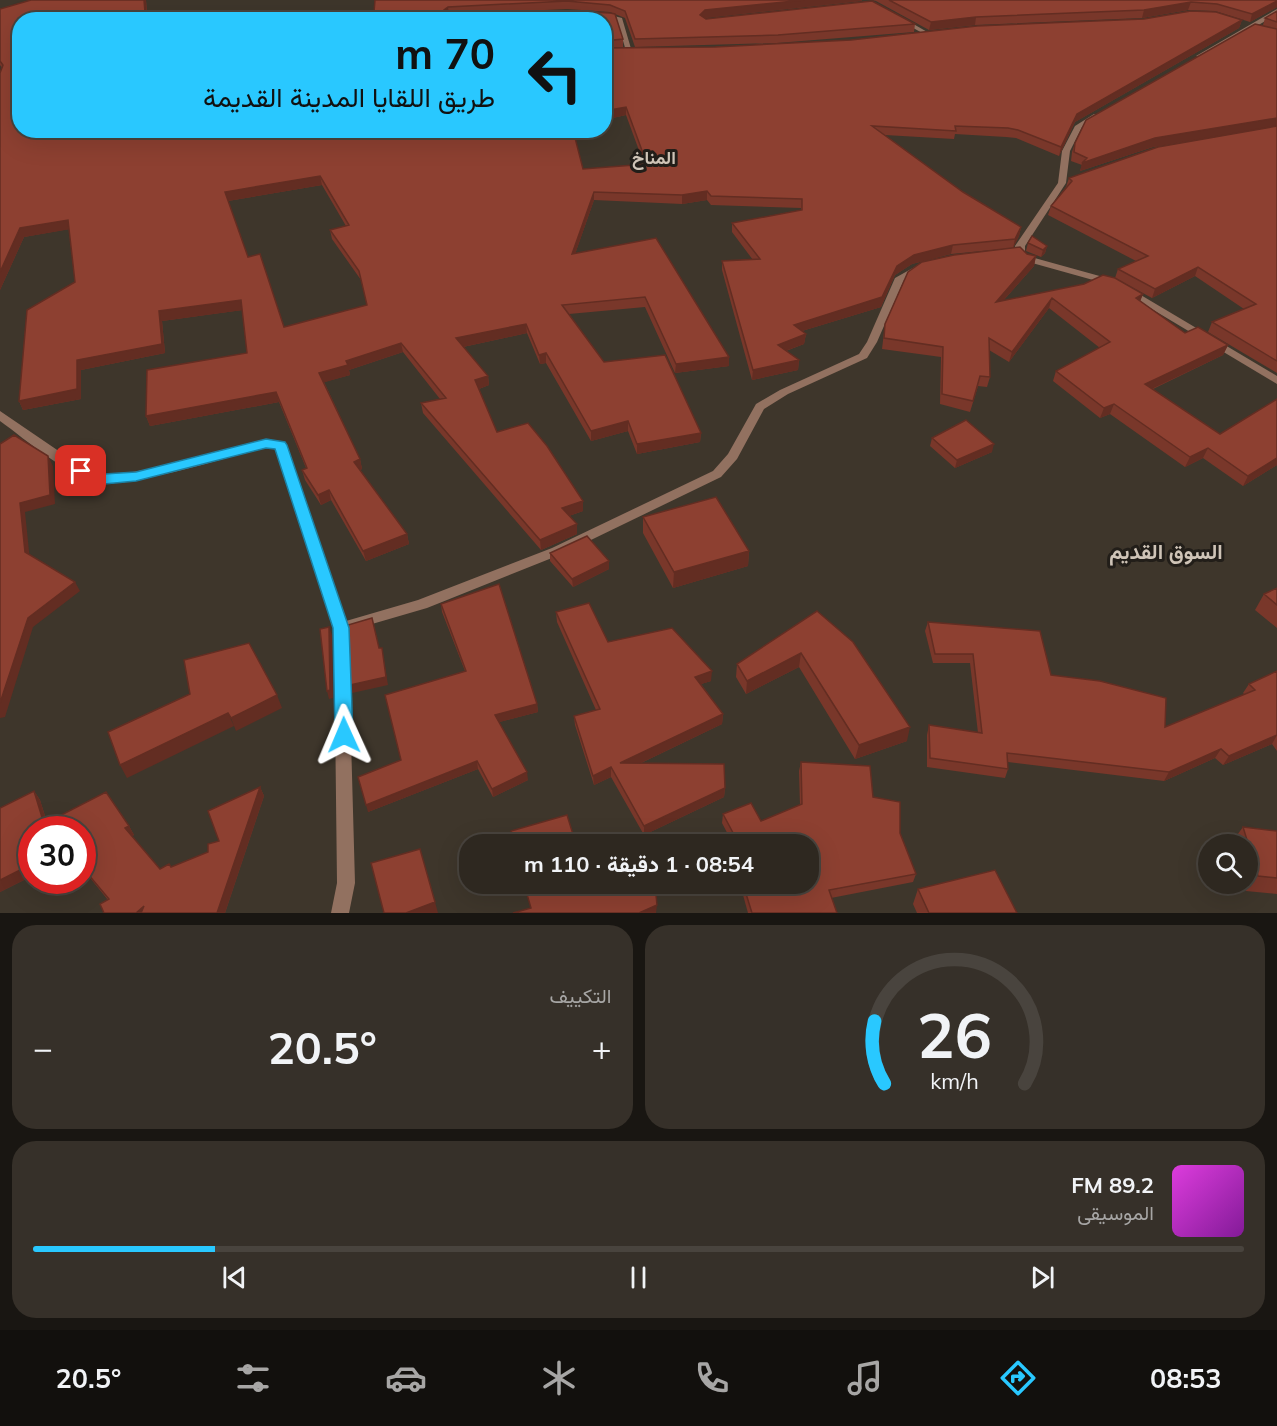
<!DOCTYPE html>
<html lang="ar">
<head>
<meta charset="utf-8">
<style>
  :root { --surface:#2e2820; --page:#363029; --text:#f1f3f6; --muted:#a7a6a5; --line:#49443e; --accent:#29c8ff }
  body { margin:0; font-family:Mulish,Vazirmatn,sans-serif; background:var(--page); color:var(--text); direction:rtl; height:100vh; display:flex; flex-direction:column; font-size:22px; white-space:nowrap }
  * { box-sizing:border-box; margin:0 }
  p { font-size:20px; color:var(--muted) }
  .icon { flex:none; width:33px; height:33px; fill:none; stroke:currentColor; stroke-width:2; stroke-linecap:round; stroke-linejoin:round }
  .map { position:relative; height:913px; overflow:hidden; direction:ltr }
  .sheet { display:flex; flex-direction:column; gap:12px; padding:12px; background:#191612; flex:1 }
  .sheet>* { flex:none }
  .hud { position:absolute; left:12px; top:12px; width:600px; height:126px; border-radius:24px; box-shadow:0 6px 24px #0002,0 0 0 2px var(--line); direction:rtl; background:#29c8ff; color:#111; overflow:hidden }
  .tools { position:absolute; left:1198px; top:834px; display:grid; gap:12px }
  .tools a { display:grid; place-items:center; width:60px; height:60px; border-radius:50%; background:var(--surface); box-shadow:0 6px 24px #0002,0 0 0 2px var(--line); font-size:30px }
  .speed { position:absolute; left:18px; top:816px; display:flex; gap:12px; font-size:30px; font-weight:700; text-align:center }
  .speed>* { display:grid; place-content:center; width:78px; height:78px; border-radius:50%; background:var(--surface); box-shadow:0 6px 24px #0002,0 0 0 2px var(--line); line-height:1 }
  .speed .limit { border:9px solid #d22; background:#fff; color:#111 }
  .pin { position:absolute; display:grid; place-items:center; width:51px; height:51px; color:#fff; margin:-26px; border-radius:12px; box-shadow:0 3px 9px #0006 }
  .me { position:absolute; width:66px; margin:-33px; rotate:359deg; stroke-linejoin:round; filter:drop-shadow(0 0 4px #0008) }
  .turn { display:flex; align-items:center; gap:21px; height:126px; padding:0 18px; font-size:27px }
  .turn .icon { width:78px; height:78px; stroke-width:2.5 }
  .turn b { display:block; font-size:42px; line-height:51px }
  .big { font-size:45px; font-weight:700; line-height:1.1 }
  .sheet .tile { flex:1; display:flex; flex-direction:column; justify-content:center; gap:9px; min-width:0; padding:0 21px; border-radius:24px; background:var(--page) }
  .sheet .dial { align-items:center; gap:0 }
  .dial svg { height:156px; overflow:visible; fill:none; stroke:var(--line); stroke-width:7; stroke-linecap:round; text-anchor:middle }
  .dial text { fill:var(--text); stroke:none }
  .song { display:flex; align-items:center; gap:18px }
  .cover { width:72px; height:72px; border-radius:9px; background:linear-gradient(135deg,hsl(300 70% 55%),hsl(290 70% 35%)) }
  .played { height:6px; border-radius:3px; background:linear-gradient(90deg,var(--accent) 15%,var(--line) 15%) }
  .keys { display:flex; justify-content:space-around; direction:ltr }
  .heat { display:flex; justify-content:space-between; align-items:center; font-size:33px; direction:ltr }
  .sheet .tiles { flex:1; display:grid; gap:12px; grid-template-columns:1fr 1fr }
  .tile:last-child { grid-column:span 2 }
  .trip { position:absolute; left:459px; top:834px; width:360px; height:60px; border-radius:24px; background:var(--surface); box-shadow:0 6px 24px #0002,0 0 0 2px var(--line); font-weight:700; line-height:60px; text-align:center; direction:rtl }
  .tab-bar { display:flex; height:96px; justify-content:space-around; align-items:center; background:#12100d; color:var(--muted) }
  .tab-bar .icon { width:42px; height:42px }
  .tab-bar .selected { color:var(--accent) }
  .tab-bar b { font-size:27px; color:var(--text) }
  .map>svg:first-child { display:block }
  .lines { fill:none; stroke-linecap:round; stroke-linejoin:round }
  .minor { fill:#927160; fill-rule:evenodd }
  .tertiary { fill:#927160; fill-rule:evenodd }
  .wall { fill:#79372a; fill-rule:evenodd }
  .shaded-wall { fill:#632d22 }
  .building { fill:#8d4031; stroke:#632d22; stroke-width:1.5; fill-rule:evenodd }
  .route { fill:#29c8ff; stroke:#1b82a6; stroke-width:1.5 }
  .labels { text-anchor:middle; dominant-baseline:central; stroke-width:6; stroke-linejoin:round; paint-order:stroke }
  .far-district-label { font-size:18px; font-weight:bold; fill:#cfc4b7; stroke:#221e19 }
  .district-label { font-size:21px; font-weight:bold; fill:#cfc4b7; stroke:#221e19 }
</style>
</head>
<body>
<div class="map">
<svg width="1277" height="913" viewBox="0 0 1277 913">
  <rect width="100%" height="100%" fill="#3e362b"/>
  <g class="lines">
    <path class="minor" d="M1277 9V14L1203 58 1196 56Z
      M602 13 622 18 632 52 626 51 617 20 600 16V14Z
      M899 18H903L929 33 924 34 899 20Z
      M1094 114 1101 116 1082 127 1070 151 1066 183 1025 246V252L1020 255H1005V251L1015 250V246L1058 183 1062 151 1075 126Z
      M920 264 925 267 923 269 904 280 877 342 867 358 788 394 764 409 737 459 721 477 562 554 427 608 348 631 355 883 349 913H331L337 883 334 628 275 448 266 447C226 458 187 470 146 478 132 481 116 485 101 482 66 476 28 441 0 421V411L66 456 102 474 114 475 156 468 266 439 284 442 346 621 418 600 552 548 713 471 728 454 756 404 780 390 859 354 867 342 895 278Z"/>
    <path class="tertiary" d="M1022 251 1031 257 1114 280 1116 282 1111 285 1025 261 1017 254Z
      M1129 288 1277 376V384L1125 293 1124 291Z"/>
  </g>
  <path class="wall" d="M31 0H146L147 12 341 15 374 12 375 0H862L861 1 704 18 706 19 872 1 915 24 914 32 777 43 635 47 625 18 610 12 567 9 462 14 490 15 572 11 610 13 615 14 623 39V47L604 48V20H20V130H573L583 169 644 164 626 115 604 120V48L715 47 851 40 977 26 1144 19 1191 11 1216 12 1242 20 1239 28 1075 122 1059 156 1016 138 1006 137 955 134 954 139 885 135 963 192 1021 227 1019 236 1013 248 951 254 912 264 895 275 881 307 802 331 806 334 804 344 786 351 799 360 798 370 752 380 722 270V261L753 260 732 232V223L801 210V208L711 205 707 200 682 204 594 200 575 254 656 238 729 357V366L675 373 645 307 569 314 604 362 665 355 701 433 700 442 637 454 628 431 591 441 546 363 540 364 527 333 463 347 488 376 489 385 479 389 497 432 528 423 547 446 583 501V511L569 516 577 524V534L541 550 423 413 421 403 440 399 403 352 349 370 350 375 324 382 360 459 362 469 360 470 407 534 409 544 366 561 331 500 321 505 305 480 302 470 306 468 279 402 150 426 146 416 147 370 247 353 242 310 162 321 165 353 81 370V399L23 410 19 401 27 310 75 282 69 229 24 237 0 290V73L2 68 0 65V9ZM322 185 346 226 330 230 332 239 361 280 367 305 284 327 260 254 248 257 228 201Z
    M872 0H1277V7L1250 22 1215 11 1188 10 1142 18 975 25 929 30 876 1Z
    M1277 11V373L1208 332 1212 322 1244 309 1195 276 1152 298 1115 278 1118 269 1136 261 1048 215 1051 206 1066 187 1069 178 1277 126 1153 147 1080 171 1082 165 1071 161 1072 152 1075 143 1263 25 1265 18Z
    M1028 243 1047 246 1045 253 1041 257 1026 251Z
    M1027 254 1036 256 1034 266 1003 301 1084 284 1143 294 1140 301 1185 333 1228 345 1223 355 1153 389 1220 434 1277 399V465L1243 486 1203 458 1185 467 1110 414 1100 418 1053 381 1056 371 1100 348 1049 308 1009 362 989 350 990 377 987 387 978 386 970 412 940 404 941 357 882 349 885 324Z
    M932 438 992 452 955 468 930 446Z
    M643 517 749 551 748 566 673 588 643 533Z
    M550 553 609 561V569L573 587 550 561Z
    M1277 588V628L1255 610 1264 594Z
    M441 604 537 704 538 712 499 722 528 780 493 797 478 769 368 812 401 760 465 671 442 612Z
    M817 611 907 741 855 759 799 667 746 694 736 677 737 664Z
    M556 612 608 642 711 681 701 684 723 714 722 724 639 764 725 788 724 797 644 835 611 777 594 785 575 725 574 716 596 710 557 622Z
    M928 622 1051 675 1165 727 1245 695 1243 693 1249 684 1277 671V751L1272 744 1223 765 1215 758 1164 781 1008 762V769L1005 778 927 767V735L929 725 978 733 970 663H933L925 631Z
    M801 762 873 797 900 833 916 874 913 882 831 898 837 913H748L740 884H808V844H733L722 823 723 814 761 821 800 805 799 771Z
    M260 787 264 796 225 913H104L108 900 82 868V830H32V876L0 892V808L34 791 40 800 47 822 129 826 134 835 132 836 160 869 171 867 208 852 219 841Z
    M1243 827 1277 831V894L1246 891 1244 884H1248V844H1233L1232 842Z
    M918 889 1017 913H917L913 904Z"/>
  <path class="shaded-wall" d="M144 0H146L147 19 145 12Z
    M804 0H862L861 1 705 18 700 15 705 10Z
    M1277 1V7L1250 22 1252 14Z
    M1191 2 1188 10 1142 18 1144 10Z
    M448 7 449 14 445 18 444 10Z
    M976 17 975 25 929 30 931 22Z
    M1242 20 1239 28 1075 122 1059 156 1061 147 1077 114Z
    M626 107V115L604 120V111Z
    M1277 118V126L1153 147 1080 171 1082 163 1155 138Z
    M320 176 322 185 228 201 225 192Z
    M707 191V200L682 204V195Z
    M594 192V200L572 263V254Z
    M68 220 71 229 24 237 0 290V272L20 228Z
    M1021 227 1019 236 1013 248 1015 239Z
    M953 245 951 254 912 264 895 275 881 307 792 334 794 325 897 266 914 255Z
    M1047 246 1045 253 1041 257 1043 250Z
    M1036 256 1034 266 993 312 996 302Z
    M1198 267 1195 276 1152 298 1155 289Z
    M1143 294 1139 304 1136 298Z
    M1052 298 1049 308 1009 362 1012 352Z
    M241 300 243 310 162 321 165 353 81 370V399L23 410 19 401 77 360 159 311Z
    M526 324 527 333 458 348 456 338Z
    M806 334 804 344 777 354 778 345Z
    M401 343 403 352 349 370 350 375 322 383 319 373 346 361Z
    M1228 345 1223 355 1141 394 1145 384Z
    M546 353V363L540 364 539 355Z
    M729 357V366L675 373 676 364Z
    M799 360 798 370 752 380 753 370Z
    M488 376 489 385 476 390 475 380Z
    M276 392 279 402 150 426 146 416Z
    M1114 404 1110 414 1100 418 1104 408Z
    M628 421V431L591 441V431Z
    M701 433 700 442 637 454V444Z
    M994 444 992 452 955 468 957 460Z
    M1208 448 1203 458 1185 467 1190 457Z
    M48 456 53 466 55 504 25 512 30 561 25 552 20 503Z
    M1277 458V465L1243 486 1248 476Z
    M360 459 362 469 356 471 354 462Z
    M329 490 331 500 321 505 318 495Z
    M583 501V511L563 518 562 508Z
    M577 524V534L541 550 540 540Z
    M407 534 409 544 366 561 363 551Z
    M749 551 748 566 673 588 674 572Z
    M609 561V569L573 587 572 579Z
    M75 582 80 591 33 627 5 717 0 718V703L28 618Z
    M329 627 332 635 333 698 329 699 327 691Z
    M382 648 388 685 352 693 350 685Z
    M801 653 799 667 746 694 747 681Z
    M712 671 711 681 695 686V677Z
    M277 695 282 708 236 731 231 718Z
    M537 704 538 712 496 723 495 715Z
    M228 713 234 726 127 778 120 765Z
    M723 714 722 724 620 773V763Z
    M910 727 907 741 855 759 859 745Z
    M1277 735 1272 744 1223 765 1229 756Z
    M1221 749 1215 758 1164 781 1169 772Z
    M477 761 478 769 368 812 366 805Z
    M611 767V777L594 785 593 776Z
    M527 772 528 780 493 797 492 789Z
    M260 787 264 796 225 913H217Z
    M725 788 724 797 644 835V826Z
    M34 791 40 800 49 830 44 824Z
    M129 826 134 835 131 837 125 828Z
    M32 864V876L0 892V880Z
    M435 902 438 913H406Z
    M657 905 656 913H639Z
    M144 906 149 913H136Z"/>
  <path class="building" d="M31 0H144L145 12 341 15 374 12 375 0H804L705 10 700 15 706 19 872 1 915 24 778 35 635 39 625 11 610 5 567 1 448 7 444 10 446 13 490 15 572 11 610 13 615 14 623 39 604 41V20H20V130H573L583 169 647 164 626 107 604 111V48L715 47 851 40 977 26 1144 19 1191 11 1216 12 1242 20 1077 114 1061 147 1018 130 1008 128 955 126 956 131 872 126 963 192 1021 227 1015 239 953 245 914 255 897 266 882 297 794 325 806 334 778 345 799 360 753 370 722 261 760 259 732 223 802 210V199L711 196 707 191 682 195 594 192 572 254 656 238 729 357 676 364 645 297 562 305 604 362 665 355 701 433 637 444 628 421 591 431 546 353 539 355 526 324 456 338 488 376 475 380 497 432 528 423 547 446 583 501 562 508 577 524 540 540 421 403 446 398 401 343 346 361 348 365 319 373 360 459 354 462 407 534 363 551 329 490 318 495 302 470 307 468 276 392 146 416 147 370 247 353 241 300 159 311 162 344 77 360V389L19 401 27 310 75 282 68 220 20 228 0 272V73L3 65 0 61V9ZM320 176 349 225 330 230 359 271 367 305 284 327 260 254 248 257 225 192Z
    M889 0H1277V1L1252 14 1217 4 1191 2 1144 10 976 17 931 22Z
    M1277 11V22L1265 18Z
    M1255 24 1277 29V118L1155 138 1082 163 1087 158 1074 152 1075 143 1086 120Z
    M1277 126V361L1212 322 1256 304 1198 267 1155 289 1118 269 1148 256 1051 206 1072 181 1069 178 1158 147Z
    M1032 236 1047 246 1043 250 1028 243Z
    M1020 247 1027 254 1036 256 996 302 1084 284 1103 275 1115 278 1143 294 1136 298 1185 333 1198 327 1228 345 1145 384 1220 434 1277 399V458L1248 476 1208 448 1190 457 1114 404 1104 408 1056 371 1110 342 1052 298 1012 352 989 338 990 377 980 376 973 401 942 394 943 347 884 338 885 324 908 272 922 262 954 255Z
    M966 420 994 444 957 460 932 438Z
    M14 435 48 456 50 495 20 503 25 552 75 582 28 618 0 703V444Z
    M716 497 749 551 674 572 643 517Z
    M587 536 609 561 572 579 550 553Z
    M499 584 537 704 495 715 527 772 492 789 477 761 366 805 358 777 401 760 385 695 466 671 441 604Z
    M1277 588V605L1264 594Z
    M589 603 608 642 672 628 712 671 695 677 723 714 620 763 724 764 725 788 644 826 611 767 593 776 574 716 600 709 556 612Z
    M817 611 853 642 910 727 859 745 801 653 747 681 737 664Z
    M372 618 379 648H382L386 677 350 685 348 625Z
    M928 622 1040 631 1051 675 1100 681 1166 698 1165 727 1255 690 1249 684 1277 671V735L1229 756 1221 749 1169 772 1007 753 1008 769 930 758 929 725 982 733 973 654H935Z
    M329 627 330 690 327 691 320 629Z
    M249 643 277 695 231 718 228 713 120 765 108 732 190 694 184 660Z
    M801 762 870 766 873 797 900 802V833L916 874 829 890 837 913H752L743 884H808V844H739L723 814 751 803 761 821 802 804Z
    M260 787 217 913H141L144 906 136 913H104L100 904 109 899 82 867V830H32V864L0 880V808L34 791 44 824 106 792 129 826 125 828 160 869 169 864 171 867 208 852V844L219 841 208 811Z
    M567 815 576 844H514L511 831Z
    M1243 827 1277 831V878L1258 876Z
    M420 849 435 902 406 913H384L371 863Z
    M995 870 1017 913H929L918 889Z
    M524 884H655L657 905 639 913H513L531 908Z"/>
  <path class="route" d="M266 439 285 442 287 445 349 628 353 735 350 740 344 742 338 740 335 735 333 628 275 449 266 448 136 481 104 484 76 474 74 471 81 466 104 474 136 472Z"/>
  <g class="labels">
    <g class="far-district-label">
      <text x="654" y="157">المناخ</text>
    </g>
    <g class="district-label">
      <text x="1166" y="551">السوق القديم</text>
    </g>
  </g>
</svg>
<div class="tools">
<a><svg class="icon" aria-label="search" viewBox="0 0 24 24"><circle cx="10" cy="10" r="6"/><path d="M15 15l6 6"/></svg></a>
</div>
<div class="speed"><div class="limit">30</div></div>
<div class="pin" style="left:81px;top:471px;background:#d93025"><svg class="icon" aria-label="arrive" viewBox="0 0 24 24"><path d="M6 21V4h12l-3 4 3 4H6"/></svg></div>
<svg class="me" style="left:344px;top:735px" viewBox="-20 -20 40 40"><path d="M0-17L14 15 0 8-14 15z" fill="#29c8ff" stroke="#fff" stroke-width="4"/></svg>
<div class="trip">08:54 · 1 دقيقة · 110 m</div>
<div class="hud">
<div class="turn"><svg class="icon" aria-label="left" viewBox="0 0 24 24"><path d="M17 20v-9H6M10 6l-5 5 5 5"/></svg><div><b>70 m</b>طريق اللقايا المدينة القديمة</div></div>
</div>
</div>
<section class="sheet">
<div class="tiles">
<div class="tile dial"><svg viewBox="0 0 100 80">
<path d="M14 69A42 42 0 1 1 86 69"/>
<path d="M14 69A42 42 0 0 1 9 37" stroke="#29c8ff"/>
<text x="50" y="56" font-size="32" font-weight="700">26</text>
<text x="50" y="72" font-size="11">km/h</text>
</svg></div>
<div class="tile"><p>التكييف</p>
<div class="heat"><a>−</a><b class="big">20.5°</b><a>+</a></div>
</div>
<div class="tile">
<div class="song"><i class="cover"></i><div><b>89.2 FM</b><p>الموسيقى</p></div></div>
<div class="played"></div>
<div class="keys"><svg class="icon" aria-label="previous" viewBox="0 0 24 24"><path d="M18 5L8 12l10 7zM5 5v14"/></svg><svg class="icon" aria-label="pause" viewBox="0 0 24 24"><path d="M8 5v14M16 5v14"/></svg><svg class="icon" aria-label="next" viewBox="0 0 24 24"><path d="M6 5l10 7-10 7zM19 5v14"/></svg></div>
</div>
</div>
</section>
<nav class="tab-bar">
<b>08:53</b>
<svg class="icon selected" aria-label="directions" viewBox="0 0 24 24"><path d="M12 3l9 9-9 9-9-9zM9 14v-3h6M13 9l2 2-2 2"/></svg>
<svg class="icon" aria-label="music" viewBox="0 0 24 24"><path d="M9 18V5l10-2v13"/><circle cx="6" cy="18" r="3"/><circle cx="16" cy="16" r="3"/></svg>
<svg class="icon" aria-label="phone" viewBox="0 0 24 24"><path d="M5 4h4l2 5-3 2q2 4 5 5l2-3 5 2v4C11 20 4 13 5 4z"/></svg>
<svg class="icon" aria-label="climate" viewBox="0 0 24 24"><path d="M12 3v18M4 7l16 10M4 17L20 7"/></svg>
<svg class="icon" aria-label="car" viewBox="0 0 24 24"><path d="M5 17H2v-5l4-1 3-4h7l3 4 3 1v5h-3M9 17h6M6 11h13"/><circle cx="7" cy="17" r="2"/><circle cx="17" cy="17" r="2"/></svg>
<svg class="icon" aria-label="filters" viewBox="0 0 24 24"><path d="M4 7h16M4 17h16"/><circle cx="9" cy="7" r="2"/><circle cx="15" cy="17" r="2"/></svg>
<b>20.5°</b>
</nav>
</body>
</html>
